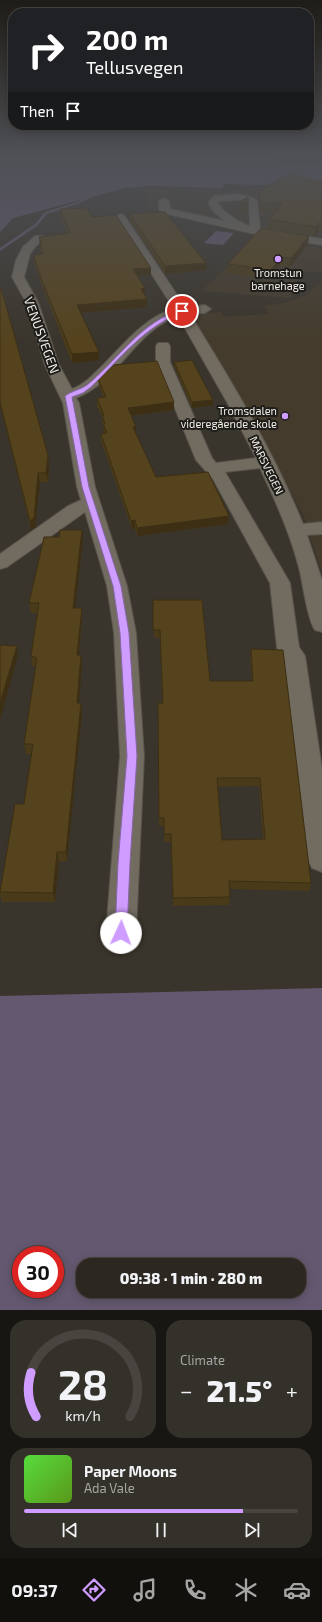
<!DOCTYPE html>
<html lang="en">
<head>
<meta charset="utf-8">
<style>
  :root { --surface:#2c2821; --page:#34302a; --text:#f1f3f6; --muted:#a6a6a5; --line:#48443f; --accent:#cf9dff }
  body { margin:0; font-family:"Exo 2",sans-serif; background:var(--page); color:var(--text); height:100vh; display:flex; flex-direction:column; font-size:15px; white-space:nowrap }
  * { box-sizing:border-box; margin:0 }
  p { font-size:13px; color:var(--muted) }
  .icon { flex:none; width:22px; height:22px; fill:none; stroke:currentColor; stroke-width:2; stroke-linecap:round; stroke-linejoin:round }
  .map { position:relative; height:1310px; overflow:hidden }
  .drawer { display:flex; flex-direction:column; gap:10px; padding:10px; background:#181612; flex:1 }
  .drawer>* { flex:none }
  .banner { position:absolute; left:8px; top:8px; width:306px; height:122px; border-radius:16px; box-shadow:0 2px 10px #0003,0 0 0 1px var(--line); background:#202124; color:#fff; overflow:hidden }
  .speed { position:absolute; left:12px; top:1246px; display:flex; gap:8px; font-size:20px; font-weight:700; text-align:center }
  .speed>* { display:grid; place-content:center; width:52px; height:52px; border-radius:50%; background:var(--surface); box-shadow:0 2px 10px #0003,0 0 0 1px var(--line); line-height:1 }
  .speed .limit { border:6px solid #d22; background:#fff; color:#111 }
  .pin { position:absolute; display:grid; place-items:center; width:34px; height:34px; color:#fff; margin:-17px; border:2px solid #fff; border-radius:50%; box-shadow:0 1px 4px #0007 }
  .me { position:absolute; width:44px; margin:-22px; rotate:2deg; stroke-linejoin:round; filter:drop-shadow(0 0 3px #0008) }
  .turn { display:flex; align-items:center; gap:14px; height:84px; padding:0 12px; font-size:18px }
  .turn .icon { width:52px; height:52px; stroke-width:2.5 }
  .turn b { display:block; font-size:28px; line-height:34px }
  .then { display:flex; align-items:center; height:38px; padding:0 12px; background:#0003; gap:8px; font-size:15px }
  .big { font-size:30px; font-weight:800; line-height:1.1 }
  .drawer .card { flex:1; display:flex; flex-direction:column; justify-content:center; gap:6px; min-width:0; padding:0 14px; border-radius:16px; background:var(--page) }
  .drawer .dial { align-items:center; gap:0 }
  .dial svg { height:104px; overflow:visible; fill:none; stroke:var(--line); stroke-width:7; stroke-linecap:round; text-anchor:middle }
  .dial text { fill:var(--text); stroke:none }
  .song { display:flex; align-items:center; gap:12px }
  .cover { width:48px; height:48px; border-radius:6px; background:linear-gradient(135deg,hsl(110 70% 55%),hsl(90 70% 35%)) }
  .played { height:4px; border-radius:2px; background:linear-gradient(90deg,var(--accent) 80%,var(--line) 80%) }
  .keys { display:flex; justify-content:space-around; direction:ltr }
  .heat { display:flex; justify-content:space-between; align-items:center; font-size:22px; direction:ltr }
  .drawer .tiles { flex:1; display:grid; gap:10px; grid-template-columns:1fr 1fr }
  .card:last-child { grid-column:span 2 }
  .trip { position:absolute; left:76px; top:1258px; width:230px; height:40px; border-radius:16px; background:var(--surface); box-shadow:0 2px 10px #0003,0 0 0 1px var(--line); font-weight:800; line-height:40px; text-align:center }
  .tab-bar { display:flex; height:64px; justify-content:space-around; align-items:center; background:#12100d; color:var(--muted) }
  .tab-bar .icon { width:28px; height:28px }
  .tab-bar .selected { color:var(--accent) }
  .tab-bar b { font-size:18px; color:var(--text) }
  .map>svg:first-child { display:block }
  .built { fill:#443b2c }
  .green { fill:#63586f; fill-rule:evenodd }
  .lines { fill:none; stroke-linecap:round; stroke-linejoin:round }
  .stream { fill:#64586c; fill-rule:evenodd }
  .river { fill:#281837; fill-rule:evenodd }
  .minor-casing { stroke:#57534b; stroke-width:2 }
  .minor { fill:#716b60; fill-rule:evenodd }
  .wall { fill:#493a19; fill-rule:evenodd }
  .shaded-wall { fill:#3c2f14 }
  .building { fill:#55431d; stroke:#3c2f14; fill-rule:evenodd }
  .route { fill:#cf9dff; stroke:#8766a6 }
  .poi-dot { fill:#cf9dff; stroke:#1f1d19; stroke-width:1.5 }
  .labels { text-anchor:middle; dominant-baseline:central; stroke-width:4; stroke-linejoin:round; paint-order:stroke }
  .far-poi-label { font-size:11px; fill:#f0ede7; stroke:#1f1d19 }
  .far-street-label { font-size:11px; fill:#f0ede7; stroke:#1f1d19 }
  .street-label { font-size:13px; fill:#f0ede7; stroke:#1f1d19 }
</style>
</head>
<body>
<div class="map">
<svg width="322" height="1310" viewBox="0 0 322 1310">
  <rect width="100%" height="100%" fill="#3a352c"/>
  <path class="built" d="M322 184V244L240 231 145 208 147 189 246 190 275 186Z
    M254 240 322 247V272H300L290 298 202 291Z
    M322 281V573L303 514 190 312 205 309 207 313 221 312 224 317 269 314 264 306 280 304 305 296Z"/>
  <path class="green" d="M0 157H280L306 160 322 157V182L262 185 224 184 222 188 151 186 125 188 13 218 0 232Z
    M216 231 234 233 223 245 204 243Z
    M322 988V1310H0V996ZM21 1255H55V1289H21ZM83 1265H299V1291H83Z"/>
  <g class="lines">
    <path class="stream" d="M7 157H15L8 159Z
      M293 157 296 158 284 168 252 172 175 170 141 172 122 183 121 187 105 191 78 204 47 214 37 226 0 251V248L35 224 45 212 77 202 103 189 118 185 119 182 137 172 82 174 50 181 49 179 82 172 175 168 252 170 282 166Z"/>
    <path class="river" d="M271 157H322L319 161C304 166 289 165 274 161Z"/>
    <defs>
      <path id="minor" d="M236 194 249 196 257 200 260 228 322 239V245L255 234 163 213 159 209V201L164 198 169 201 170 209 225 221 214 212 208 203 214 196ZM241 200 249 203 250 226C242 224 222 212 218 203L220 201Z
        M120 214 124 215 185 307 205 305 211 309 205 313 190 314C232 382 273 450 303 524L322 522V534L307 535 322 580V632L315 630C307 619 303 583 299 568 290 533 275 500 260 468L225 472 290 583 299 647 305 656 322 769V872L312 868 308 860 283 657 277 648 270 583 213 479 196 460 156 362V346L158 343H168L170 346V362L212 458 216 463 256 458 228 404 178 316C136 330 118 382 76 398L79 403 95 487 127 586 136 633 144 756 136 933 131 943 121 947 111 943 106 933 120 756 114 633 107 586 85 512 7 567 0 569V554L68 506 81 500 77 487 63 403 45 365 26 302 12 277 16 260 23 247 35 236H43L44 238 35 247 30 254 24 277 38 302 59 365 72 389C83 385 91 377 99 369 121 348 143 317 174 309L115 217Z"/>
    </defs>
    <use href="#minor" class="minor-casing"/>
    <use href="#minor" class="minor"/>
  </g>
  <path class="wall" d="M322 182V232H318L315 236 268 228 269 219 275 212H260L258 200 259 191Z
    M238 203H248V212H238Z
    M60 209 92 217 151 275 137 276 145 288V294L147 307 81 313 99 360 72 363 42 286 34 262V255L41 254 40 252 39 237 68 234 60 216Z
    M130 214 206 263V270L165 274 130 221Z
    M308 244 290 267 280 266 270 279 227 273 228 264Z
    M0 288 49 465 48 482H40L35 528 31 530 0 405Z
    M174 362 213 400V405L192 408 174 366Z
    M98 379 174 410 131 416 136 427V435L156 477 228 524 138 536 135 529H132L101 441V434L104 433 102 417 97 406V398L103 397 99 386Z
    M83 539 75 608H82V618L79 655H81L82 665 78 703H81L82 713 67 861 59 862 55 902H2L0 894V889L24 804 31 754H26L24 744 36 667 32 666 31 656 37 613H31L29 603Z
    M153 600 210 681H252L250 658 251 649 311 883 309 891 229 889 230 897 229 905 173 906 171 842H164V826H159L158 703H162L160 638H154ZM259 786 263 840H222L218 787Z"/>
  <path class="shaded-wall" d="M319 223 318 232 315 236 316 227Z
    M309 236 308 244 290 267 291 258Z
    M281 257 280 266 270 279 271 270Z
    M206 263V270L165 274V266Z
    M151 268V275L133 277V269Z
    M145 288V296L141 289Z
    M147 299V307L78 313 77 305Z
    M99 352V360L72 363V354Z
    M213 400V405L192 408V402Z
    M174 402V410L128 416V408Z
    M133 427H136V435Z
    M48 455 49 465 48 482 46 473Z
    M38 473 40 482 35 528 31 530 30 521Z
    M229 516 228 524 138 536 137 528Z
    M135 520V529H132L131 521Z
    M82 530 83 539 74 618 73 608Z
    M82 608V618L78 665 77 655Z
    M17 646 18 656 0 720V703Z
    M81 655 82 665 78 713 77 703Z
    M81 703 82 713 67 861 66 852Z
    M57 852 59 862 55 902 53 893Z"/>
  <path class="building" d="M291 173 322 182V223H319L316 227 269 219 283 204H260L259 191Z
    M248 197V203H238Z
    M86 208 92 217 116 215 151 268 133 269 145 288 141 289 147 299 77 305 99 352 72 354 41 278 34 255 43 254 40 244H42L39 237 71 233 60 209Z
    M165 212 206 263 165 266 130 214Z
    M261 228 309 236 291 258 281 257 271 270 228 264Z
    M0 288H1L48 455 46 473H38L34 518 30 521 0 402Z
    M192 360 213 400 192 402 174 362Z
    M157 361 174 402 128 408 136 427H133L156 477 208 472 229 516 137 528 135 520 131 521 101 434 107 433 103 424H105L102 415H104L97 398 106 397 98 379 114 365Z
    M60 530H82L73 608H82L77 655H81L77 703H81L66 852H57L53 893 0 892 15 804H24L33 744H24L37 658 31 656 39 603H29L44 537H59Z
    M153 600H202L210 681H253L251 649 283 650 311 883 229 881 230 897 173 898 171 834H164V818H159L158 703H163L160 630H153ZM217 778H260L265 839 222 840Z
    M0 645 17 646 0 703Z"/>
  <linearGradient id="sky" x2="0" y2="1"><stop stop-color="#201d18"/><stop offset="0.46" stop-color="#4f5156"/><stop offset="1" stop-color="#4f5156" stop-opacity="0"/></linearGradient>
  <rect width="322" height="341" fill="url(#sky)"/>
  <path class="route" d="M182 310 184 313C149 321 117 362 91 387L83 393 72 397 89 487 121 586 129 633 137 756 130 863 127 933 125 937 121 939 117 937 115 933 118 863 127 756 120 633 113 586 82 487 65 396C71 391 80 390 87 385 118 360 142 320 182 310Z"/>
  <g class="poi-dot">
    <circle cx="278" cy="259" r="4"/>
    <circle cx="285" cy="416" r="4"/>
  </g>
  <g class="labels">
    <g class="far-poi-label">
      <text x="278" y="272">Tromstun<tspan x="278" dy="13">barnehage</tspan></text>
      <text x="277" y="410" text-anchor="end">Tromsdalen<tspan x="277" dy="13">videregående skole</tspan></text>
    </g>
    <g class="far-street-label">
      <text transform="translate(267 465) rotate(64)">MARSVEGEN</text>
    </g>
    <g class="street-label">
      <text transform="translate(42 335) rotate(70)">VENUSVEGEN</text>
    </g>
  </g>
</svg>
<div class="speed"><div class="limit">30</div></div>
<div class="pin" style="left:182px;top:311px;background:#d93025"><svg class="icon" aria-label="arrive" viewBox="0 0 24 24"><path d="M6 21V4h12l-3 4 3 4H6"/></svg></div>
<svg class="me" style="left:121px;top:933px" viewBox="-20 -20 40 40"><circle r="19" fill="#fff"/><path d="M0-13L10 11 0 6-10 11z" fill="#cf9dff"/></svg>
<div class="trip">09:38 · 1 min · 280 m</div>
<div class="banner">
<div class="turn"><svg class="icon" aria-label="right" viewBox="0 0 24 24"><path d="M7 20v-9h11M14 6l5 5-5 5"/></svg><div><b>200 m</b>Tellusvegen</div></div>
<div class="then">Then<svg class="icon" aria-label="arrive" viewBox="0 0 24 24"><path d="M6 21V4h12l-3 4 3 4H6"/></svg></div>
</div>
</div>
<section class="drawer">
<div class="tiles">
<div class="card dial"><svg viewBox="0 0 100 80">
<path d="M14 69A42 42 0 1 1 86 69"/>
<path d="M14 69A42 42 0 0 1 10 35" stroke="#cf9dff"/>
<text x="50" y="56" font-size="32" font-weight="700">28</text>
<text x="50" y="72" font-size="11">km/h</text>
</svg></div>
<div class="card"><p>Climate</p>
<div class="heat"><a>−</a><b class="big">21.5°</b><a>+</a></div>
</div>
<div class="card">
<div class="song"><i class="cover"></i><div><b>Paper Moons</b><p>Ada Vale</p></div></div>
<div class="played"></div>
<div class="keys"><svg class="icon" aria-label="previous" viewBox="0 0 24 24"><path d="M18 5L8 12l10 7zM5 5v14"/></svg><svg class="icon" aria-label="pause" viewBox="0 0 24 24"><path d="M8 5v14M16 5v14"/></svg><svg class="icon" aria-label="next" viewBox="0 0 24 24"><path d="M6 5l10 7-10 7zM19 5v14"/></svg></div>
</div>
</div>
</section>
<nav class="tab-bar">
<b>09:37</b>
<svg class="icon selected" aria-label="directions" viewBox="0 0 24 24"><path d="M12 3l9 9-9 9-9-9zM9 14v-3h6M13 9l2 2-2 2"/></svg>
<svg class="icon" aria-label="music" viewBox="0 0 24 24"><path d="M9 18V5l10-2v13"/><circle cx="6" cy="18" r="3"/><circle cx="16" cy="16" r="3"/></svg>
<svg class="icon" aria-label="phone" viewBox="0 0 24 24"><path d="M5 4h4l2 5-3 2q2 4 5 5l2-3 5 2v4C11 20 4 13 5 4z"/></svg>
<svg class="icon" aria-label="climate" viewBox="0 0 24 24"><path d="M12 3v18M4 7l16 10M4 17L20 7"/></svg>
<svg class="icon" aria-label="car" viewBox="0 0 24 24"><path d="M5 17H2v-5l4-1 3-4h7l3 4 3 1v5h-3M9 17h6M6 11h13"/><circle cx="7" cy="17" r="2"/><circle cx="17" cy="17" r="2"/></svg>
</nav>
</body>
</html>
